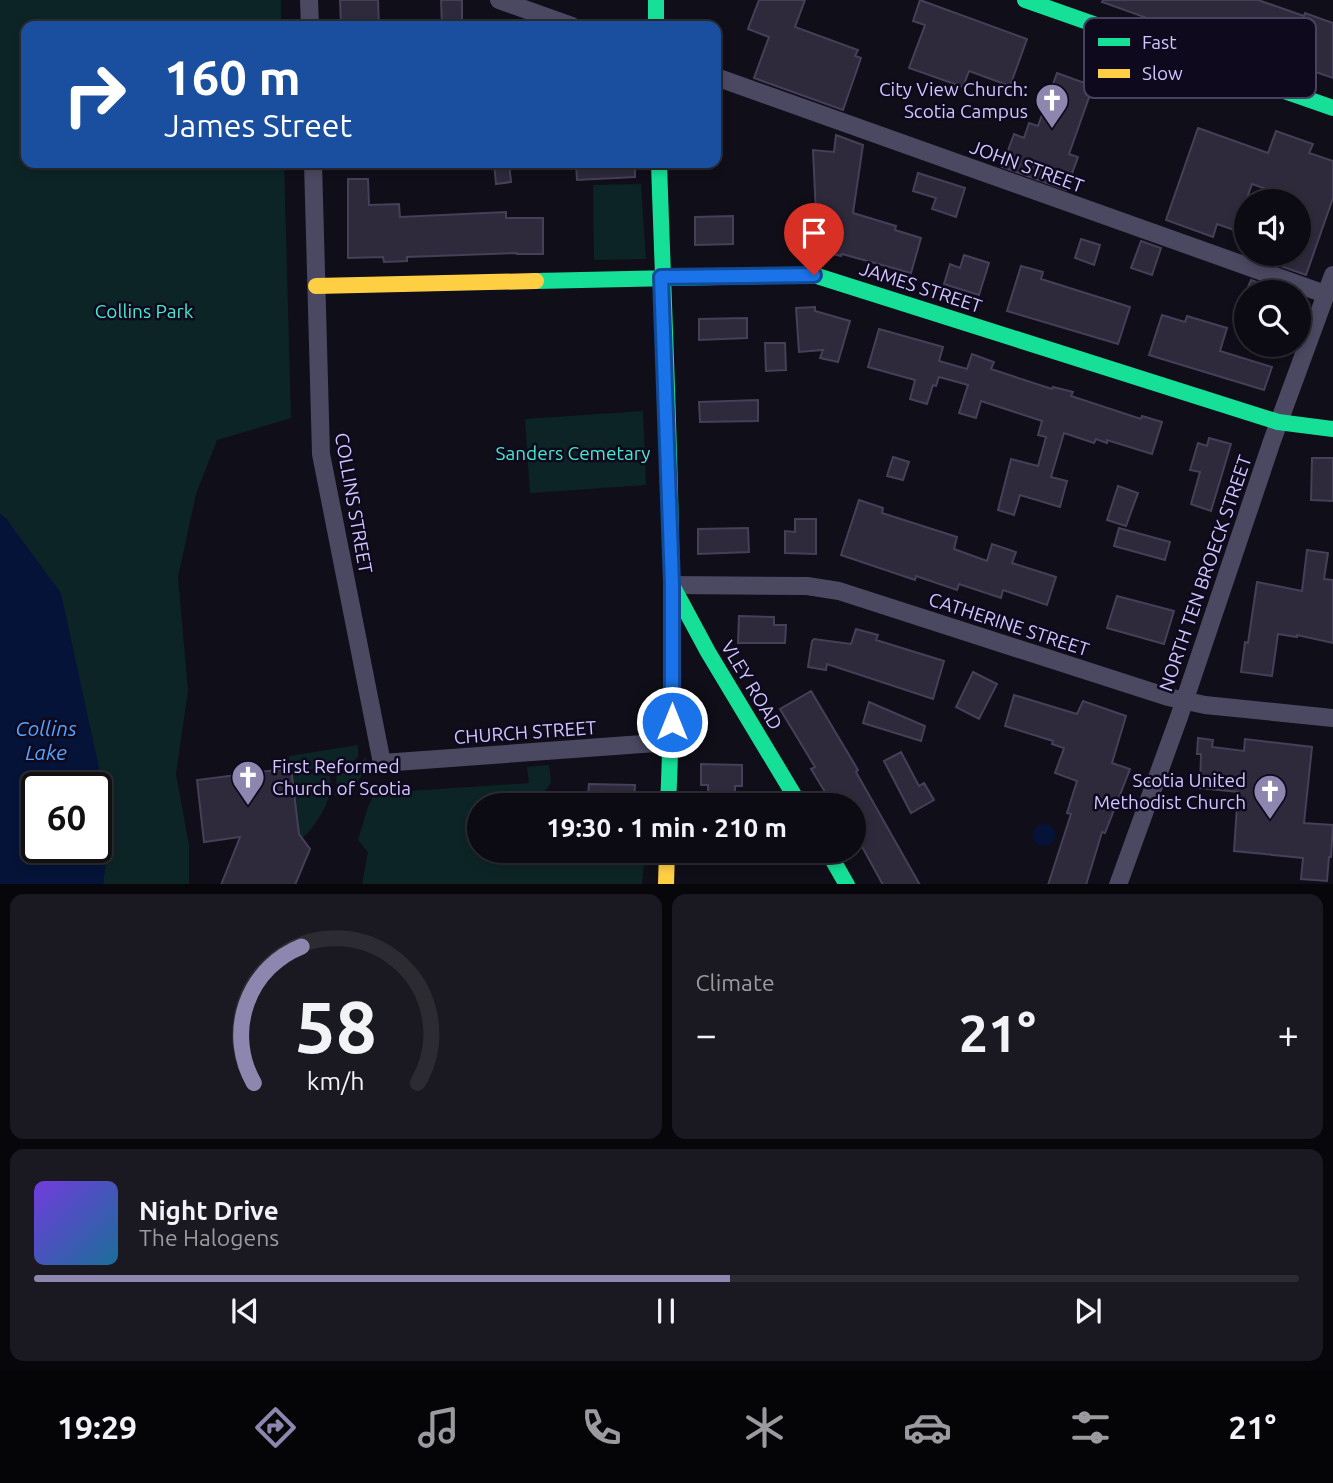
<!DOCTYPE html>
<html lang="en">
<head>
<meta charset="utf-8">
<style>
  :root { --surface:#0c0a12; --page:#1a1820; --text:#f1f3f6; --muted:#9a9a9f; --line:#2c2b32; --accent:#8d86ae }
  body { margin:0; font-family:Ubuntu,sans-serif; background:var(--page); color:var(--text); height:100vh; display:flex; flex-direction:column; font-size:26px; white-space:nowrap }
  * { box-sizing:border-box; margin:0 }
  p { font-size:23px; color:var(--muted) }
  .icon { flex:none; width:38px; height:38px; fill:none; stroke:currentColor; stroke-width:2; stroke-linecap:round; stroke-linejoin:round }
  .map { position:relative; height:884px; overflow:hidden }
  .drawer { display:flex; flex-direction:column; gap:10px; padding:10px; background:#07060a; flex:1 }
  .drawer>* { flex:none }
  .top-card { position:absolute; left:21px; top:21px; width:700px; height:147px; border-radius:14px; box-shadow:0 4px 10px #0003,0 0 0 2px var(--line); background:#1a4fa0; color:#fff; overflow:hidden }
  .tools { position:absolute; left:1234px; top:189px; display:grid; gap:14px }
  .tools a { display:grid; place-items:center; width:77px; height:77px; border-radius:50%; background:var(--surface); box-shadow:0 4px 10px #0003,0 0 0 2px var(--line); font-size:35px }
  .speed { position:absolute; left:21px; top:772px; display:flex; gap:14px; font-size:35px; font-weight:700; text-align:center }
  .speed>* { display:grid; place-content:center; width:91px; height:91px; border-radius:50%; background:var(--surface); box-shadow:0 4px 10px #0003,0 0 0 2px var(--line); line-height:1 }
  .speed .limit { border:4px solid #111; border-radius:10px; background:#fff; color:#111 }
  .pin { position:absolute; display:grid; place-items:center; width:60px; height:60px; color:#fff; margin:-72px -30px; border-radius:50% 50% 50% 0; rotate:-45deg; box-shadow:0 0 7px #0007 }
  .pin .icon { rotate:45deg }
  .me { position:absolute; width:77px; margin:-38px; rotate:0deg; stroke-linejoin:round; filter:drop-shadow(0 0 5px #0008) }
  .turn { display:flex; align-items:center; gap:24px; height:147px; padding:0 28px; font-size:32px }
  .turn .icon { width:91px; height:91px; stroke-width:2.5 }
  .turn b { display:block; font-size:49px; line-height:60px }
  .big { font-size:52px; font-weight:600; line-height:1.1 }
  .drawer .tile { flex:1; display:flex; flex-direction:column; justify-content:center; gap:10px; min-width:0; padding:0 24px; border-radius:14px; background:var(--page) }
  .drawer .dial { align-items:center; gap:0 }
  .dial svg { height:182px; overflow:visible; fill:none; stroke:var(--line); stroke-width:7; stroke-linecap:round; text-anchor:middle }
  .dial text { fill:var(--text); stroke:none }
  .song { display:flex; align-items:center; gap:21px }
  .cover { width:84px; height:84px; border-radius:10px; background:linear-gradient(135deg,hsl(260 70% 55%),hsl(200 70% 35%)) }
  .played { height:7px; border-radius:4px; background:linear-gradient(90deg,var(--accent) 55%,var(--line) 55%) }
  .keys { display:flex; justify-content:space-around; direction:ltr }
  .heat { display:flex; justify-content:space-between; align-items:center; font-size:38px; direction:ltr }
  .drawer .tiles { flex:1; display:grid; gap:10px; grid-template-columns:1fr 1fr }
  .tile:last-child { grid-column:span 2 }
  .trip { position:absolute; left:467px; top:793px; width:399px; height:70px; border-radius:35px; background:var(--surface); box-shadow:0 4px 10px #0003,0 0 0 2px var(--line); font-weight:600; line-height:70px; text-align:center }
  .tabs { display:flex; height:112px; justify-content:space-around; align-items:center; background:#050407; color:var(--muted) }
  .tabs .icon { width:49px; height:49px }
  .tabs .selected { color:var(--accent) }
  .tabs b { font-size:32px; color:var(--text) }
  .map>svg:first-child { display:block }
  .green { fill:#0d2426 }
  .water { fill:#051339; fill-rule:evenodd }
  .building { fill:#2e2a3c; stroke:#453f58; stroke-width:2 }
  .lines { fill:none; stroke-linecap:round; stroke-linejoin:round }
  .street { stroke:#4b4862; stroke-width:18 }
  .fast { stroke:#16e098; stroke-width:16 }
  .slow { stroke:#ffcf43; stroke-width:16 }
  .route-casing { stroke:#114b97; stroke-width:18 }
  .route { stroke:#1a73e8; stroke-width:12 }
  .labels { text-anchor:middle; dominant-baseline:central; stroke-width:5; stroke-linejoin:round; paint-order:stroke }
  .poi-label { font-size:19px; fill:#d1c6ff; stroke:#0e091d; text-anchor:end }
  .street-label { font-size:19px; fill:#d1c6ff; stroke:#0e091d }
  .park-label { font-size:19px; fill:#47eace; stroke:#0e091d }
  .water-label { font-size:21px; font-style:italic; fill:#54a3ff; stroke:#0e091d }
  .key { fill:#0e091d; stroke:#484261; stroke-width:2 }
  .key-label { font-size:19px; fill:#d1c6ff }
</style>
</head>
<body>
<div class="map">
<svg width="1333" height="885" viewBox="0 0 1333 885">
  <rect width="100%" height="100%" fill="#100e18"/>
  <path class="green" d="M0 0H281V26H26V163H284L291 418 217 440 196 494 178 577 188 690 176 774 189 845V884H103L111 823 8 520 0 514Z
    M641 184 646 259 594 260 593 185Z
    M643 411 646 485 530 493 525 419Z
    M358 745V757C350 765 340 765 331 772L303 768 291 770 289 756Z
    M366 757 368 768 351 790 334 796 337 789 336 776 354 769Z
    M549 765 551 783 535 805H480V850L540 851 542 859 608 851H645L642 884H362L368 852 358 840 368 807 379 784 410 791 529 783 527 767Z
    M305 772 330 776C334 799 318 823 302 839L299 834 291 773Z"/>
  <path class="water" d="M0 514 7 520 61 593 111 823 103 884H0ZM37 788H96V847H37Z
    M1033 835a11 11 0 1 1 22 0a11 11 0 1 1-22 0Z"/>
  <path class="building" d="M340 0H378L379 26H341Z
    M441 0H462V26H442Z
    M759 0H805L795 27 858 50 855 56 861 58 843 110 754 78 769 37 748 29Z
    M920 0 1027 39 1010 86 969 71 963 87 909 68 925 25 913 21Z
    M1103 0H1258L1304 16 1305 13 1333 23V78L1278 59 1277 61 1256 54 1170 22 1168 28 1149 21 1150 19 1102 2Z
    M1057 73 1093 86 1069 154 1078 157 1066 190 1002 167 1014 134 1024 138 1029 123 1038 126Z
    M1198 128 1268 153 1276 131 1313 144 1309 153 1333 161V198L1306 275 1246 254H1298V200L1252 184 1246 201V234L1217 224 1213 237 1166 220Z
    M836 135 863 145 853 213 896 226 895 230 921 238 911 273 842 254 841 256 820 251 793 252 792 214H816L813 150 834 152Z
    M494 163H509L511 182 496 184Z
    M576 163H635V177L577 180Z
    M918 173 965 188 956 217 932 209 936 198 913 191Z
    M348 179H368L369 205 399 204 400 217 506 212V218H543V254H517V253L407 257V261L384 262 383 257 348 258Z
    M733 216V244L695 245V217Z
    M1081 239 1100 245 1094 265 1075 258Z
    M1141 241 1161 248 1152 275 1131 268Z
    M964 255 989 263 979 295 944 284 950 264 960 268Z
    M1021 266 1043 272 1041 279 1130 307 1118 344 1007 311Z
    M1251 280 1277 289 1276 292H1246Z
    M815 307V311L850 321 838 362 820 358 823 350 799 352 796 308Z
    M1162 315 1185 322 1187 316 1227 328 1220 351 1272 367 1264 390 1149 355Z
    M747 318V338L699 340V319Z
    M879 329 943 347 939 361 967 369 972 354 994 362 991 369 1052 389 1053 387 1073 392 1071 396 1141 419 1142 416 1162 422 1152 454 1107 440V443L1096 439 1094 443 1064 433 1051 477 1067 481 1060 507 1020 495 1014 515 998 510 1011 459 1038 466 1046 437 1038 435 1042 421 981 401 976 418 959 413 968 385 939 377 936 386 933 385 927 404 910 399 915 380 868 367Z
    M765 343H785L786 370 766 371Z
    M758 400V421L700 422 699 402Z
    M1209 438 1231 444 1211 511 1191 504 1200 472 1190 470 1198 443 1207 446Z
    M893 457 909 462 903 480 887 476Z
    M1312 458H1333V501L1311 500Z
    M1118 486 1138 493 1126 526 1107 520Z
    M859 500 883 508 882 513 957 537 954 549 987 561 992 544 1016 552 1012 563 1056 577 1047 605 1003 590 1001 598 959 584 957 590 916 576 915 580 841 555Z
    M795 519H816V554L785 553V531L795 532Z
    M748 528 749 552 698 554V529Z
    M1119 528 1170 542 1165 560 1114 546Z
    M1307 550 1328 553 1324 579 1333 580V643L1297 635V637L1278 634 1272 676 1241 672 1245 642 1248 643 1257 582 1302 591Z
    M1117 596 1174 611 1164 644 1107 628Z
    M739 616 774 617V625H786L785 643H738Z
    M856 629 878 635 876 640 944 661 933 699 827 664 826 670 808 667 812 641 814 639 851 644Z
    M973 672 997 684 979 719 956 707Z
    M811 691 858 770 856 772 920 885H883L854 832V805H833L811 769 815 767 780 709Z
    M1014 695 1077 714 1083 701 1126 716 1112 763 1130 769 1105 833 1102 832 1086 885H1048L1071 814 1067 813 1077 781 1055 773 1064 748 1052 744 1053 741 1005 726Z
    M869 702 925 726 921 741 863 723Z
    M1198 738 1213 740 1212 747 1244 751 1245 739 1312 747 1304 823 1333 825 1331 857H1329L1327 881 1301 879 1303 858 1234 851 1238 792 1200 788 1201 754H1197Z
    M901 752 919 786 924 783 934 800 911 813 884 761Z
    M701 764 742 765V786H735V805H708V785H701Z
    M291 768 299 834 310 849 295 885H221L240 837 204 842 197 780Z
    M589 784 635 785 634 805H587Z"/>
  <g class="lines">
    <path class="street" d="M309 0 310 26
      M499 0 572 26
      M716 77 1325 294
      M313 163 321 454 382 763 670 742
      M672 585 807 586 839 591 1168 697 1205 705 1333 718
      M1118 885 1179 717 1272 441 1333 275"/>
    <path class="fast" d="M656 0V26
      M1025 0 1333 108
      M659 163C666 377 678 591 668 805
      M536 281 814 275 1278 422 1333 429
      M672 585 708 652 800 805
      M827 850 847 885"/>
    <path class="slow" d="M316 286 536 281
      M666 885 667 850"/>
  </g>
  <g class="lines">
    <defs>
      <path id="route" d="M672 722V584L661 277 814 275"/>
    </defs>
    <use href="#route" class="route-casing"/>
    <use href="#route" class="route"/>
  </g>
  <defs>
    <symbol id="church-pin" viewBox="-11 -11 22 30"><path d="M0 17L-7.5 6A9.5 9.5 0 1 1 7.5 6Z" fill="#8d86ae" stroke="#0e091d"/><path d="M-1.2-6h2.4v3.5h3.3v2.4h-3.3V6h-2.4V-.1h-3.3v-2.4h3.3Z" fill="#fff"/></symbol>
  </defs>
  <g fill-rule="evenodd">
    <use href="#church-pin" x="1033" y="81" width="38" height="52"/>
    <use href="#church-pin" x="229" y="758" width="38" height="52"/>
    <use href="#church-pin" x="1251" y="772" width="38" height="52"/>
  </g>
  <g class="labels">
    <g class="poi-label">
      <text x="1028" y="89">City View Church:<tspan x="1028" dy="22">Scotia Campus</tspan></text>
      <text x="272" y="766" text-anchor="start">First Reformed<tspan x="272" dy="22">Church of Scotia</tspan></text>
      <text x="1246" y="780">Scotia United<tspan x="1246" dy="22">Methodist Church</tspan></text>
    </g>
    <g class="street-label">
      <text transform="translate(1027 166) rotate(20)">JOHN STREET</text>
      <text transform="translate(921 287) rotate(18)">JAMES STREET</text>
      <text transform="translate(354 503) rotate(80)">COLLINS STREET</text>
      <text transform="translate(1205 573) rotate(-71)">NORTH TEN BROECK STREET</text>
      <text transform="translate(1009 624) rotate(18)">CATHERINE STREET</text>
      <text transform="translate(752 685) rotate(59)">VLEY ROAD</text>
      <text transform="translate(525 732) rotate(-4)">CHURCH STREET</text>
    </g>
    <g class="park-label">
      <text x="144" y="311">Collins Park</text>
      <text x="573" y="453">Sanders Cemetary</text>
    </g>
    <g class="water-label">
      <text x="46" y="728">Collins<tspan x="46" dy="24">Lake</tspan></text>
    </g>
  </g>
  <rect x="1084" y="18" width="232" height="80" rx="10" class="key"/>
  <rect x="1098" y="38" width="32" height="8" fill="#16e098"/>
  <rect x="1098" y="69" width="32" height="9" fill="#ffcf43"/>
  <g class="key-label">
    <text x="1142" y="49">Fast</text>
    <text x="1142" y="80">Slow</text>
  </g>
</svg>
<div class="tools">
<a><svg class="icon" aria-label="sound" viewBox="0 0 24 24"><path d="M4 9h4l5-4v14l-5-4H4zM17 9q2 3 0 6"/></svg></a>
<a><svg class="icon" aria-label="search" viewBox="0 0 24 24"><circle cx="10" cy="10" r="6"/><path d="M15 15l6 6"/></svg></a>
</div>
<div class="speed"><div class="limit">60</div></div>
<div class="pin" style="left:814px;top:275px;background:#d93025"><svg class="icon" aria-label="arrive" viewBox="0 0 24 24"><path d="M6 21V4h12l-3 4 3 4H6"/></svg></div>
<svg class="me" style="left:672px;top:722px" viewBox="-20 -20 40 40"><circle r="17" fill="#1a73e8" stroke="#fff" stroke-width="3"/><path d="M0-11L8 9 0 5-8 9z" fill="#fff"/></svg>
<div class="trip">19:30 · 1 min · 210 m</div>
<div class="top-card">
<div class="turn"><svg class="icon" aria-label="right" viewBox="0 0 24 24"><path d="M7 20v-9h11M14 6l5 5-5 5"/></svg><div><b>160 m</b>James Street</div></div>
</div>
</div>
<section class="drawer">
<div class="tiles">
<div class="tile dial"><svg viewBox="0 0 100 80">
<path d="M14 69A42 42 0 1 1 86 69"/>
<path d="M14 69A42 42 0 0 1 35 9" stroke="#8d86ae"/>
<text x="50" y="56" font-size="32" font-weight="700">58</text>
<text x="50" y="72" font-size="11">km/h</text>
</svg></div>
<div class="tile"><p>Climate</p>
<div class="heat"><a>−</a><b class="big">21°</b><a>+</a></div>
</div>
<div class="tile">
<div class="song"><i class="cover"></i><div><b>Night Drive</b><p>The Halogens</p></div></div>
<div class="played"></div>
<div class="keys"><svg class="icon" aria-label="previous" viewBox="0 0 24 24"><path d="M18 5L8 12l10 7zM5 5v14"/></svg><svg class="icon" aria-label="pause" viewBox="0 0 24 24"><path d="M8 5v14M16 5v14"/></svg><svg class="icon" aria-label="next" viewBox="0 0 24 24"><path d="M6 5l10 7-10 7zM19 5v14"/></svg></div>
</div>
</div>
</section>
<nav class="tabs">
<b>19:29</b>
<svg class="icon selected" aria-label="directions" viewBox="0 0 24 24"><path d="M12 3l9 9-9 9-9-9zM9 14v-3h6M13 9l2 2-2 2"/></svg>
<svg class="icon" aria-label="music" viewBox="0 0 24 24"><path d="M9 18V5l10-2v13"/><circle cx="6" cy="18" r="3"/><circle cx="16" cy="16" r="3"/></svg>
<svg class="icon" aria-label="phone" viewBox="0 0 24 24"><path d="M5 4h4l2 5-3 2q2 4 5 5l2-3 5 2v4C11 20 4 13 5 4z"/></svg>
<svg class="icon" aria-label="climate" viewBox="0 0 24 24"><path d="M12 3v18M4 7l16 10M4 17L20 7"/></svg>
<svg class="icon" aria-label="car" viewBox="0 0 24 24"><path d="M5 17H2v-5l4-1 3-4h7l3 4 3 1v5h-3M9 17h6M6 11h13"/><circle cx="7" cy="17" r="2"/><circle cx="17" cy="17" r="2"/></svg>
<svg class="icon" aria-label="filters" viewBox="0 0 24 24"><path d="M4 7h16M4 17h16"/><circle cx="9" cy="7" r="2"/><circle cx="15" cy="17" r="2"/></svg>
<b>21°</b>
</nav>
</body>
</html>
